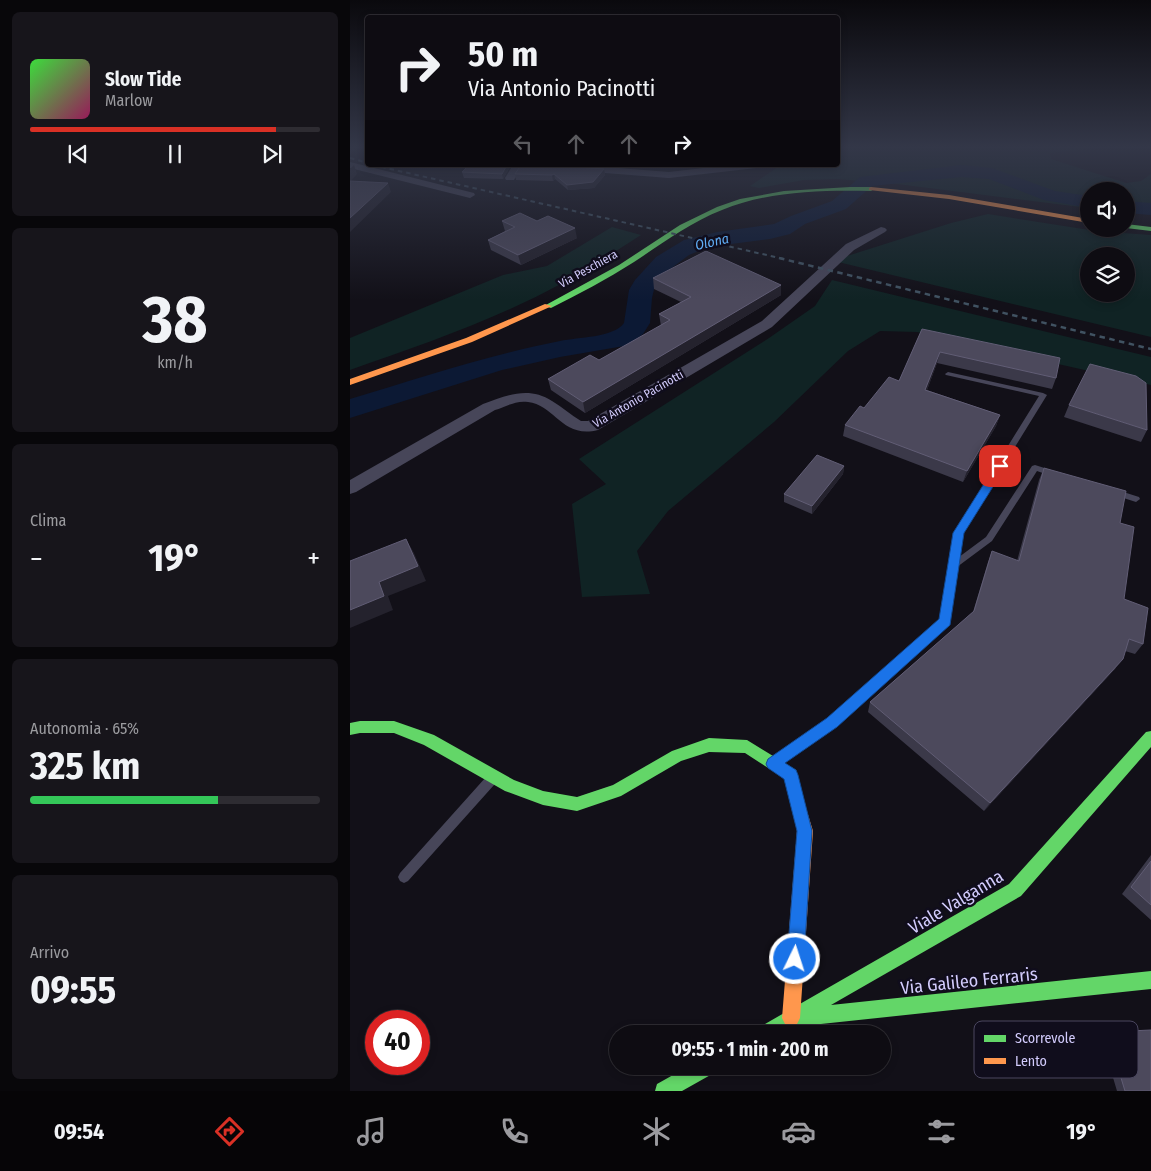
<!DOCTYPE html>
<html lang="it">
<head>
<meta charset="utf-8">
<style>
  :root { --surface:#0e0c12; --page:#17151b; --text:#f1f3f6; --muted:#9b9b9f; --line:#2e2c32; --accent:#d93025 }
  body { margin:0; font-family:"Fira Sans Condensed",sans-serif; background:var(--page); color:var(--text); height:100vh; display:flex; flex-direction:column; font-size:19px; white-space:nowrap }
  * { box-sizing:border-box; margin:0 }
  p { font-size:16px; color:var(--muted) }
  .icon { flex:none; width:28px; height:28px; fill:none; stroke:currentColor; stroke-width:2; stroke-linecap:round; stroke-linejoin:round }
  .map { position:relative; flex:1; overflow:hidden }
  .drawer { display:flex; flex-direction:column; gap:12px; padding:12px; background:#08070a; width:350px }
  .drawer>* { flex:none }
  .guide { position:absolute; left:15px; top:15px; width:475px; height:152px; border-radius:5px; box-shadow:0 2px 8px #0003,0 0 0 1px var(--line); background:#0e0c12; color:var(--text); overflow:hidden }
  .fabs { position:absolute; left:730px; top:182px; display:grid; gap:10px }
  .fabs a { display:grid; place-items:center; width:55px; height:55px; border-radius:50%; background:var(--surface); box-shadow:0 2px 8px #0003,0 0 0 1px var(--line); font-size:25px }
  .speed { position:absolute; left:15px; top:1010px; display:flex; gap:10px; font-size:25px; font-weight:700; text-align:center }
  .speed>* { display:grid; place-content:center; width:65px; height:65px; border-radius:50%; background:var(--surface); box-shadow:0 2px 8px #0003,0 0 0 1px var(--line); line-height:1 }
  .speed .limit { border:8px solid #d22; background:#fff; color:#111 }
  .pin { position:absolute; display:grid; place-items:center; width:42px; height:42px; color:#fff; margin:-21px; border-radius:10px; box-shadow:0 2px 8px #0006 }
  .me { position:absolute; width:55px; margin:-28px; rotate:4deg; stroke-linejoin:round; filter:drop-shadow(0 0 4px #0008) }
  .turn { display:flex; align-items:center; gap:18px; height:105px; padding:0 20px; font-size:22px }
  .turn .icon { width:65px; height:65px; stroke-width:2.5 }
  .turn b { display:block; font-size:35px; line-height:42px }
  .lanes { display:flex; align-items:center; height:48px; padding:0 20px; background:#0003; justify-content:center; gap:25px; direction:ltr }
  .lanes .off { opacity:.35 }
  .big { font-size:38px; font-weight:700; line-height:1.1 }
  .drawer .card { flex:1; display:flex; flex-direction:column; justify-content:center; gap:8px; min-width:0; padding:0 18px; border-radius:8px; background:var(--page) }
  .drawer .dial { align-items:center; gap:0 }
  .dial b { font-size:65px; line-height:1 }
  .song { display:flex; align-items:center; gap:15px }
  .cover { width:60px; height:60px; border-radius:8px; background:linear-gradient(135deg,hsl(120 70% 55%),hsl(330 70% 35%)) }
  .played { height:5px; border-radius:2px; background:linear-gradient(90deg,var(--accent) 85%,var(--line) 85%) }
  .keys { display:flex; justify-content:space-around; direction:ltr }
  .heat { display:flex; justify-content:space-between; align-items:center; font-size:28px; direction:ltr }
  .charge { height:8px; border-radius:4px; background:linear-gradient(90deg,#34c759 65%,var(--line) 0) }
  .trip { position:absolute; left:259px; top:1025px; width:282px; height:50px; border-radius:25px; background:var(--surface); box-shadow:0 2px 8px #0003,0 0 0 1px var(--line); font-weight:700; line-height:50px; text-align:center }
  .dock { display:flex; height:80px; justify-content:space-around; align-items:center; background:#060507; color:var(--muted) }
  .dock .icon { width:35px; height:35px }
  .dock .active { color:var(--accent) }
  .dock b { font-size:22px; color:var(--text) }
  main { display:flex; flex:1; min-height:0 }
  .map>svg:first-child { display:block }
  .green { fill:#102324; fill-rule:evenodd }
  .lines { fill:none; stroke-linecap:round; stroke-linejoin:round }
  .river { fill:#0c1934; fill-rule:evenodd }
  .lane { fill:#474659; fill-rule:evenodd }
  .street { fill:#474659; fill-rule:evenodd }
  .fast { fill:#63d668; fill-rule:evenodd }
  .slow { fill:#ff974d; fill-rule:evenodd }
  .rail-far1 { stroke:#405261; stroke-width:2; stroke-dasharray:4.5 4; stroke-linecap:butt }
  .rail { stroke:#405261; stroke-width:2.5; stroke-dasharray:5.5 4.5; stroke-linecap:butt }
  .wall { fill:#3b3949 }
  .shaded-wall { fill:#24222d }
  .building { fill:#4c495c; stroke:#615d75 }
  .route { fill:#1a73e8; stroke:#114b97 }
  .labels { text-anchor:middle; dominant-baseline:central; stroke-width:5; stroke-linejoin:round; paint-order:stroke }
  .far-street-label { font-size:12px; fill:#d2cbfc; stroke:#100d1c }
  .far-water-label { font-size:14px; font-style:italic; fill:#60adf5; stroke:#100d1c }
  .near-street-label { font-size:18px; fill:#d2cbfc; stroke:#100d1c }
  .key { fill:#100d1c; stroke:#4a465f; stroke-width:1 }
  .key-label { font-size:14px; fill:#d2cbfc }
</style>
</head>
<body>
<main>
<section class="drawer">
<div class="card">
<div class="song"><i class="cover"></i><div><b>Slow Tide</b><p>Marlow</p></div></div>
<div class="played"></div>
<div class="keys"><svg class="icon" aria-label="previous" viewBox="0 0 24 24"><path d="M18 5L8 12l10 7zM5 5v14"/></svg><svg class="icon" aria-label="pause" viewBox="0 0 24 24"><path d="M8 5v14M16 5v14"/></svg><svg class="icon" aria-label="next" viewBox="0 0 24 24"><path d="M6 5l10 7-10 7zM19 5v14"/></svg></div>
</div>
<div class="card dial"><b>38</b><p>km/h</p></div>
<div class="card"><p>Clima</p>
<div class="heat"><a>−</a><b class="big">19°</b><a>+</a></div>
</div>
<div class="card"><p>Autonomia · 65%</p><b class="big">325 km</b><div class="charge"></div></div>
<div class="card"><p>Arrivo</p><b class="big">09:55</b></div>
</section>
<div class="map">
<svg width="801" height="1091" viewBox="0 0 801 1091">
  <rect width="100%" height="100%" fill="#121018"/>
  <path class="green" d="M488 147H754L700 153 701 159 776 183 791 181 801 174V212L776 213V191H739V208L547 184 487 179 454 180 409 188 400 186 431 165H488Z
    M638 214 746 231 801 235V337L488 262 494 257 601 223ZM739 256H776V294H739Z
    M262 227 291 235C254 259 216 283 175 302 119 329 59 349 0 370V338L153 275 197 266Z
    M482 280 801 357V385L567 332 530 331 498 351 424 422 318 511 287 551 300 594 232 597 222 504 256 484 229 459 419 338 465 306Z"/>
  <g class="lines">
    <path class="river" d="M611 165 642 168 705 191 739 196V208L694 200 639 179 611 177 522 186 496 209 455 224 440 234 420 239 358 247 339 255 323 267 305 285 302 298 300 323 293 334 280 345 210 357 152 370 0 418V399C69 378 138 355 210 341 228 337 263 338 274 323L279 290 285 280 306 257 334 240 367 232 424 224 441 216 482 201 510 177Z
      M776 201 801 203V215L776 213Z"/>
    <path class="lane" d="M598 372 693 393 697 395 612 533 609 557 636 537 682 466 685 465 707 472 708 474 704 477 687 471 642 541 607 567 598 624 486 726 431 765 427 766 423 765 421 761 423 757 478 720 590 619 604 533 689 396 596 375 595 374Z
      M764 489 789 497 790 499 786 502 761 494 760 492Z
      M140 776 144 777 146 781 144 785 58 881 54 883 50 881 48 877 50 873 136 777Z"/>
    <path class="street" d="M0 162 124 193 125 195 120 198 0 168Z
      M163 165H173L164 180H156L155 178Z
      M186 165H230L319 172 380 165H411L406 168 319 178 191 168Z
      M531 227 535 228 537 230 535 232 504 250 422 327 248 430C212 439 205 405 178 402 166 400 155 407 145 410L6 492 0 494V480L133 404C157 395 179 386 202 401 212 407 221 415 231 421H238L412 321 496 244Z"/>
    <path class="fast" d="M500 187H521L524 189 521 191C471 190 419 191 372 210 339 223 313 243 284 262 257 279 229 294 201 308L194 306 269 265 330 225 367 207 390 199 434 191Z
      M776 224 801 227V231L776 228Z
      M10 721H44L84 735 164 780 193 791 227 797 263 785 322 751 359 738 397 740 446 770 454 800 452 805 447 807 442 805 435 779 395 753 359 752 331 761 271 796 227 811 193 805 155 791 74 745 44 733H10L0 735V723Z
      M801 731V747L671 896 481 1005 801 971V989L452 1026 448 1024 432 1034H405L408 1028 659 884 796 732Z
      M339 1066H366L364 1073 332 1091H305L307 1084Z"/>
    <path class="slow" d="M521 187 599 195 739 219V223L599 199 519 190V188Z
      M195 304 202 306 122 342 0 385V379L116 338Z
      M447 793 452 795 463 831 450 1018 447 1024 441 1027 435 1024 432 1018 447 831 440 800 442 795Z"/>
    <path class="rail-far1" d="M0 158 18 163
      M23 165 434 259"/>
    <path class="rail" d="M429 258 801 349"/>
  </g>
  <path class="wall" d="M70 165H96L94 166Z
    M119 165H161L153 179 114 178 112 172Z
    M254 169 255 175 244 188 218 190 205 179 203 181 166 180 165 174Z
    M152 221 227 238 171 265 141 250 138 240 155 231Z
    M303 278 431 285V295L235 413 201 390 198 379 249 360 311 326 309 314 331 302 304 289Z
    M572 329 706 378 702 389 587 363 577 390 650 415 646 426 613 482 493 436 495 425 514 408 549 381Z
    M719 405 797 430 791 442 714 417Z
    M494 466 493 474 462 514 434 502V494Z
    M694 468 770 523 774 599 793 644 785 654 775 651 765 669 634 811 518 712 520 702 623 612 638 562 642 551 667 561 689 480Z
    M801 855V920L772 894Z
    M757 1032 801 1091H767L750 1034Z"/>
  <path class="shaded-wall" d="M0 147H7L0 155Z
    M4 165 7 174 0 182V169Z
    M157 165H161L153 179 152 174Z
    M254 169 255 175 244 188 218 190 217 185Z
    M204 174 205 179 203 181 202 175Z
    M38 183 41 192 0 232V218Z
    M225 228 227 238 171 265 168 255Z
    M431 285V295L235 413 233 402Z
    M590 352 587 363 573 401 575 390Z
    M650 415 646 426 613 482 617 471Z
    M494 466 493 474 462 514V506Z
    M56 539 64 553 76 581 38 596 43 610 0 628V610Z
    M773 659 765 669 634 811 640 803Z"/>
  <path class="building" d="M119 165H157L152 174 112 172Z
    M171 165H199L254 169 243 182 217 185 204 174 202 175 165 174Z
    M0 181 38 183 0 218Z
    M170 213 187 221 198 216 225 228 168 255 138 240 165 227 152 221Z
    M356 251 431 285 233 402 198 379 240 355 249 360 320 320 309 314 341 297 303 278Z
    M572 329 710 358 706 378 590 352 575 390 650 415 617 471 495 425 510 406 514 408 539 377 549 381Z
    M740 364 786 376 796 383 797 430 719 405Z
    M467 455 494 466 462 506 434 494Z
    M694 468 776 491 770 523 784 527 774 599 798 608 793 644 779 639 773 659 640 803 520 702 624 611 642 551 669 561Z
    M56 539 68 566 29 582 34 596 0 610V561Z
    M801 861V905L781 887Z
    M801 1030V1091H775L757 1032Z"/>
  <linearGradient id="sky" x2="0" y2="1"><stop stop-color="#0a090d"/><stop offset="0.49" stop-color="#333748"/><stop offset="1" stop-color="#333748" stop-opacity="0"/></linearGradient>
  <rect width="801" height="300" fill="url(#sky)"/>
  <path class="route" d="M650 462 656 466 614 533 600 625 487 727 435 763 446 770 448 775 462 831 454 959 451 965 445 967 439 965 437 959 447 831 434 779 418 768 416 764 418 759 477 718 589 619 603 533 647 463Z"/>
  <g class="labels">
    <g class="far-street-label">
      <text transform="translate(238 269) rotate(-29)">Via Peschiera</text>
      <text transform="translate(288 399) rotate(-30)">Via Antonio Pacinotti</text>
    </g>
    <g class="far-water-label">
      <text transform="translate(362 242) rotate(-12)">Olona</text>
    </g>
    <g class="near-street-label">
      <text transform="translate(606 902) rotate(-31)">Viale Valganna</text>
      <text transform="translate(619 981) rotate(-6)">Via Galileo Ferraris</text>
    </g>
  </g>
  <rect x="624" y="1021" width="164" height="57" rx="8" class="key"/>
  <rect x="634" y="1035" width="22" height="7" fill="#63d668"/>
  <rect x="634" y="1058" width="22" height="6" fill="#ff974d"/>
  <g class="key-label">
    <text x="665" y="1043">Scorrevole</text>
    <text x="665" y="1066">Lento</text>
  </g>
</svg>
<div class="fabs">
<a><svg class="icon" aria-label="sound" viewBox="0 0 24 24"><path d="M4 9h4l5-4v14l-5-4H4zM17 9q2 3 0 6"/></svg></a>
<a><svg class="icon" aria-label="layers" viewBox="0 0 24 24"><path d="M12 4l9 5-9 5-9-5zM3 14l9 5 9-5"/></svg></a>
</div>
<div class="speed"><div class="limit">40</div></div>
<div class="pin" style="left:650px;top:466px;background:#d93025"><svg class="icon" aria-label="arrive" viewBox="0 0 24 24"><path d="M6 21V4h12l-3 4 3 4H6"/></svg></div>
<svg class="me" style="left:445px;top:959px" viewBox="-20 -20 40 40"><circle r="17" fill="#1a73e8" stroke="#fff" stroke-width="3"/><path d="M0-11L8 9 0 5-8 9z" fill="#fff"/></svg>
<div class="trip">09:55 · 1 min · 200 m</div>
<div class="guide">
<div class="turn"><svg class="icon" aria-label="right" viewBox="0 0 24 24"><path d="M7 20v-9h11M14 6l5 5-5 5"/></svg><div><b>50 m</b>Via Antonio Pacinotti</div></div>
<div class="lanes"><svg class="icon off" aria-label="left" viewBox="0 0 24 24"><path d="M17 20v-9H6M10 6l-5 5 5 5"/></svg><svg class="icon off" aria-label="ahead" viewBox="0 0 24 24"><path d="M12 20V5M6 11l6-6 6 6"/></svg><svg class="icon off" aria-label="ahead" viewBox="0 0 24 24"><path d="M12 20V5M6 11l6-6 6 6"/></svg><svg class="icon" aria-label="right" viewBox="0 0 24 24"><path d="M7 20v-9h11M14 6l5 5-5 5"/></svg></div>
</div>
</div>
</main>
<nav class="dock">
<b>09:54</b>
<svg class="icon active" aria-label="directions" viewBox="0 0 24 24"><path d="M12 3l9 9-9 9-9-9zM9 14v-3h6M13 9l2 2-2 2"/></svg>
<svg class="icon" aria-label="music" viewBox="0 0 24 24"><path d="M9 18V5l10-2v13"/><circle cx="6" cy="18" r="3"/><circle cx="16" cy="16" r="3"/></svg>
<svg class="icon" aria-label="phone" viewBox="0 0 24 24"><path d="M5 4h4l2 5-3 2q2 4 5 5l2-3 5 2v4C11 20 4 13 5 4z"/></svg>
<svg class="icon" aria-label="climate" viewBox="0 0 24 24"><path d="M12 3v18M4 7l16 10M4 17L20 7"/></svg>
<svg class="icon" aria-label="car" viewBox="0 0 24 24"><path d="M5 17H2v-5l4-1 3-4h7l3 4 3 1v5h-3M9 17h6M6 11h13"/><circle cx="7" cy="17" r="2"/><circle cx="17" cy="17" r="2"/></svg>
<svg class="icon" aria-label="filters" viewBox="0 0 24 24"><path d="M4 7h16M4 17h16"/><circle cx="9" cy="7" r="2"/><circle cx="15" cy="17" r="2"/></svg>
<b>19°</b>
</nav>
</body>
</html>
